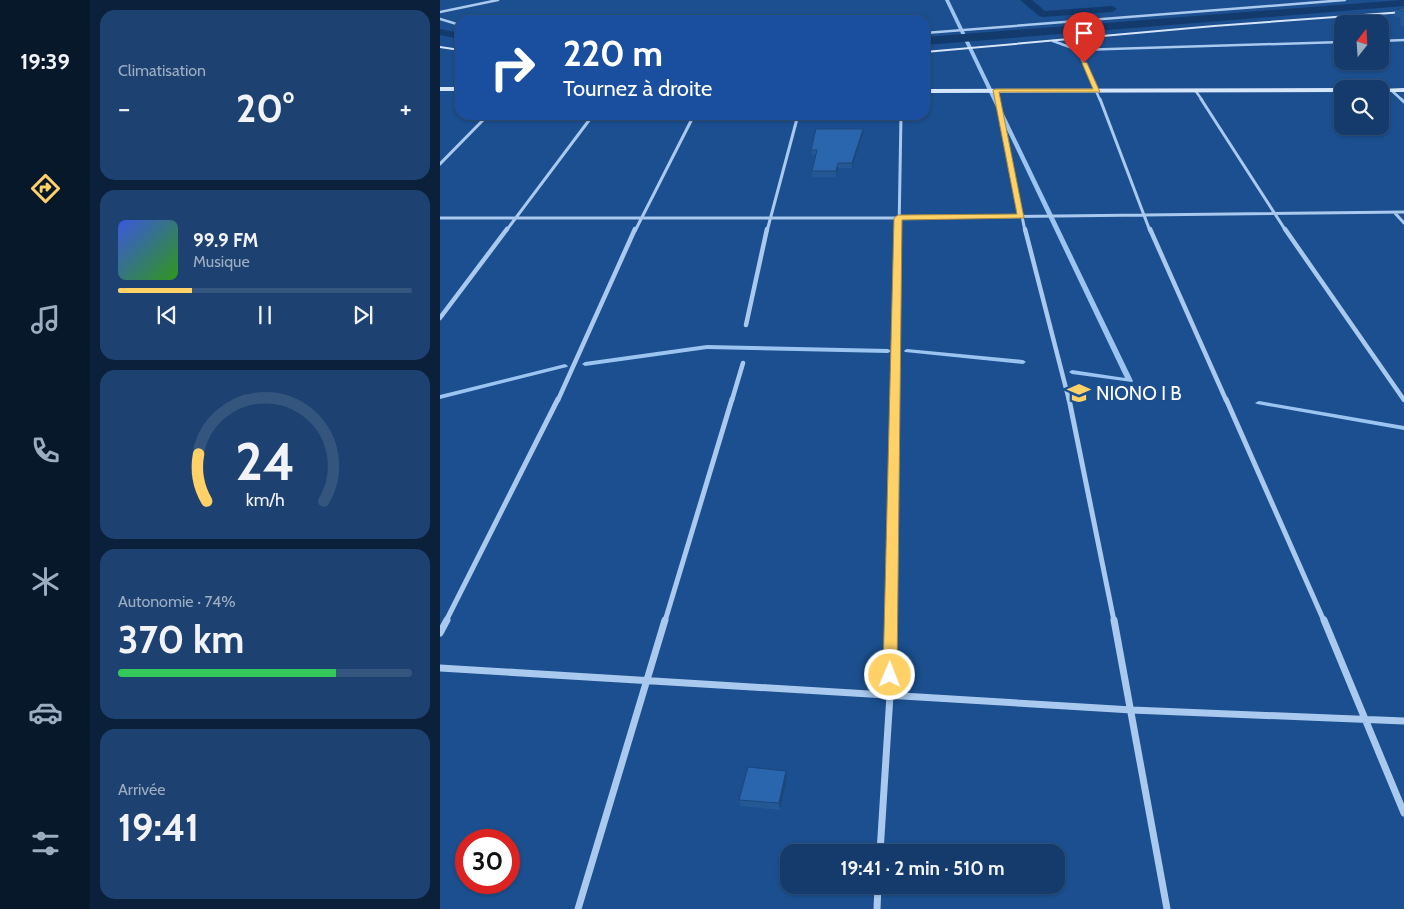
<!DOCTYPE html>
<html lang="fr">
<head>
<meta charset="utf-8">
<style>
  :root { --surface:#143b6b; --page:#1d4271; --text:#f1f3f6; --muted:#9dadc1; --line:#33557e; --accent:#ffd166 }
  body { margin:0; font-family:Cabin,sans-serif; background:var(--page); color:var(--text); height:100vh; display:flex; flex-direction:column; font-size:19px; white-space:nowrap }
  * { box-sizing:border-box; margin:0 }
  p { font-size:16px; color:var(--muted) }
  .icon { flex:none; width:28px; height:28px; fill:none; stroke:currentColor; stroke-width:2; stroke-linecap:round; stroke-linejoin:round }
  .map { position:relative; flex:1; overflow:hidden }
  .panel { display:flex; flex-direction:column; gap:10px; padding:10px; background:#0b203b; width:350px }
  .panel>* { flex:none }
  .banner { position:absolute; left:15px; top:15px; width:475px; height:105px; border-radius:15px; box-shadow:0 1px 4px #0004,0 0 0 1px var(--line); background:#1a4fa0; color:#fff; overflow:hidden }
  .needle { width:32px; rotate:17deg }
  .fabs { position:absolute; left:894px; top:15px; display:grid; gap:10px }
  .fabs a { display:grid; place-items:center; width:55px; height:55px; border-radius:10px; background:var(--surface); box-shadow:0 1px 4px #0004,0 0 0 1px var(--line); font-size:25px }
  .speed { position:absolute; left:15px; top:829px; display:flex; gap:10px; font-size:25px; font-weight:700; text-align:center }
  .speed>* { display:grid; place-content:center; width:65px; height:65px; border-radius:50%; background:var(--surface); box-shadow:0 1px 4px #0004,0 0 0 1px var(--line); line-height:1 }
  .speed .limit { border:8px solid #d22; background:#fff; color:#111 }
  .pin { position:absolute; display:grid; place-items:center; width:42px; height:42px; color:#fff; margin:-51px -21px; border-radius:50% 50% 50% 0; rotate:-45deg; box-shadow:0 0 5px #0007 }
  .pin .icon { rotate:45deg }
  .me { position:absolute; width:55px; margin:-28px; rotate:1deg; stroke-linejoin:round; filter:drop-shadow(0 0 4px #0008) }
  .turn { display:flex; align-items:center; gap:18px; height:105px; padding:0 25px; font-size:22px }
  .turn .icon { width:65px; height:65px; stroke-width:2.5 }
  .turn b { display:block; font-size:35px; line-height:42px }
  .big { font-size:38px; font-weight:700; line-height:1.1 }
  .panel .widget { flex:1; display:flex; flex-direction:column; justify-content:center; gap:8px; min-width:0; padding:0 18px; border-radius:15px; background:var(--page) }
  .panel .dial { align-items:center; gap:0 }
  .dial svg { height:130px; overflow:visible; fill:none; stroke:var(--line); stroke-width:7; stroke-linecap:round; text-anchor:middle }
  .dial text { fill:var(--text); stroke:none }
  .song { display:flex; align-items:center; gap:15px }
  .cover { width:60px; height:60px; border-radius:8px; background:linear-gradient(135deg,hsl(230 70% 55%),hsl(110 70% 35%)) }
  .played { height:5px; border-radius:2px; background:linear-gradient(90deg,var(--accent) 25%,var(--line) 25%) }
  .keys { display:flex; justify-content:space-around; direction:ltr }
  .heat { display:flex; justify-content:space-between; align-items:center; font-size:28px; direction:ltr }
  .charge { height:8px; border-radius:4px; background:linear-gradient(90deg,#34c759 74%,var(--line) 0) }
  .trip { position:absolute; left:340px; top:844px; width:285px; height:50px; border-radius:15px; background:var(--surface); box-shadow:0 1px 4px #0004,0 0 0 1px var(--line); font-weight:700; line-height:50px; text-align:center }
  main { display:flex; flex:1; min-height:0 }
  .menu { display:flex; flex-direction:column; width:90px; justify-content:space-around; align-items:center; background:#08182b; color:var(--muted) }
  .menu .icon { width:35px; height:35px }
  .menu .current { color:var(--accent) }
  .menu b { font-size:22px; color:var(--text) }
  .map>svg:first-child { display:block }
  .lines { fill:none; stroke-linecap:round; stroke-linejoin:round }
  .stream { fill:#9cc4f0; fill-rule:evenodd }
  .canal { fill:#123a6d; fill-rule:evenodd }
  .street-far4 { stroke:#a9c9ee; stroke-width:2.5 }
  .street-far3 { stroke:#a9c9ee; stroke-width:3 }
  .street-far2 { stroke:#a9c9ee; stroke-width:4.5 }
  .street-far1 { stroke:#a9c9ee; stroke-width:5 }
  .street { stroke:#a9c9ee; stroke-width:7 }
  .secondary { fill:#d6e6fa; fill-rule:evenodd }
  .wall { fill:#245895 }
  .shaded-wall { fill:#1d4779 }
  .building { fill:#2a66ad; stroke:#1d4779 }
  .route { fill:#ffd166; stroke:#a68842 }
  .labels { text-anchor:middle; dominant-baseline:central; stroke-width:5; stroke-linejoin:round; paint-order:stroke }
  .poi-label { font-size:19px; fill:#fff; stroke:#1b4f8f; text-anchor:start }
</style>
</head>
<body>
<main>
<nav class="menu">
<b>19:39</b>
<svg class="icon current" aria-label="directions" viewBox="0 0 24 24"><path d="M12 3l9 9-9 9-9-9zM9 14v-3h6M13 9l2 2-2 2"/></svg>
<svg class="icon" aria-label="music" viewBox="0 0 24 24"><path d="M9 18V5l10-2v13"/><circle cx="6" cy="18" r="3"/><circle cx="16" cy="16" r="3"/></svg>
<svg class="icon" aria-label="phone" viewBox="0 0 24 24"><path d="M5 4h4l2 5-3 2q2 4 5 5l2-3 5 2v4C11 20 4 13 5 4z"/></svg>
<svg class="icon" aria-label="climate" viewBox="0 0 24 24"><path d="M12 3v18M4 7l16 10M4 17L20 7"/></svg>
<svg class="icon" aria-label="car" viewBox="0 0 24 24"><path d="M5 17H2v-5l4-1 3-4h7l3 4 3 1v5h-3M9 17h6M6 11h13"/><circle cx="7" cy="17" r="2"/><circle cx="17" cy="17" r="2"/></svg>
<svg class="icon" aria-label="filters" viewBox="0 0 24 24"><path d="M4 7h16M4 17h16"/><circle cx="9" cy="7" r="2"/><circle cx="15" cy="17" r="2"/></svg>
</nav>
<section class="panel">
<div class="widget"><p>Climatisation</p>
<div class="heat"><a>−</a><b class="big">20°</b><a>+</a></div>
</div>
<div class="widget">
<div class="song"><i class="cover"></i><div><b>99.9 FM</b><p>Musique</p></div></div>
<div class="played"></div>
<div class="keys"><svg class="icon" aria-label="previous" viewBox="0 0 24 24"><path d="M18 5L8 12l10 7zM5 5v14"/></svg><svg class="icon" aria-label="pause" viewBox="0 0 24 24"><path d="M8 5v14M16 5v14"/></svg><svg class="icon" aria-label="next" viewBox="0 0 24 24"><path d="M6 5l10 7-10 7zM19 5v14"/></svg></div>
</div>
<div class="widget dial"><svg viewBox="0 0 100 80">
<path d="M14 69A42 42 0 1 1 86 69"/>
<path d="M14 69A42 42 0 0 1 9 40" stroke="#ffd166"/>
<text x="50" y="56" font-size="32" font-weight="700">24</text>
<text x="50" y="72" font-size="11">km/h</text>
</svg></div>
<div class="widget"><p>Autonomie · 74%</p><b class="big">370 km</b><div class="charge"></div></div>
<div class="widget"><p>Arrivée</p><b class="big">19:41</b></div>
</section>
<div class="map">
<svg width="964" height="909" viewBox="0 0 964 909">
  <rect width="100%" height="100%" fill="#1b4f8f"/>
  <g class="lines">
    <path class="stream" d="M505 0H509L693 381 692 382 632 374 629 372 632 370 685 378Z
      M267 345 448 349 451 351 448 353 267 349 145 366 142 364 145 362Z
      M467 349 583 360 586 362 583 364 465 352 464 351 465 350Z
      M125 364 128 366 127 367 0 399V395Z
      M819 401 964 426V430L817 404 815 403Z"/>
    <path class="canal" d="M580 0H592L605 11 672 6 677 9 672 12 603 17 599 16Z
      M962 0H964V6L485 45V37Z
      M0 29 20 33V39L0 35Z"/>
    <path class="street-far4" d="M0 12 58 0
      M0 19 20 25
      M485 33 905 0
      M613 41 638 50 660 100
      M940 41 964 40
      M638 50 902 42
      M755 90 762 100
      M951 90 962 100
      M556 91 558 100"/>
    <path class="street-far3" d="M558 99 585 231
      M660 99 710 231
      M761 99 846 231
      M961 99 964 102
      M0 164 48 115
      M954 212 964 223
      M0 218H458L964 212
      M66 231 153 115
      M195 231 254 115
      M327 231 358 115
      M459 231 461 115"/>
    <path class="street-far2" d="M585 229 629 400
      M710 229 786 400
      M845 229 964 400
      M0 318 67 229
      M306 325 327 229
      M118 400 195 229
      M292 400 303 363
      M456 400 459 229"/>
    <path class="street-far1" d="M629 399 674 621
      M786 399 884 621
      M6 621 118 399
      M225 621 292 399
      M451 621 456 399"/>
    <path class="street" d="M674 620 727 909
      M884 620 964 813
      M0 633 7 620
      M0 668 692 710 964 721
      M440 852 450 695 451 620
      M138 909 225 620
      M437 909 438 885"/>
    <path class="secondary" d="M964 11V13L774 27 485 53V51L774 25Z
      M0 46 20 49V51L0 48Z
      M0 87H20V91H0Z
      M902 88 903 89 902 92 485 93V89Z
      M964 88V92H940V89H939Z"/>
  </g>
  <path class="wall" d="M964 8V28L960 24 961 18 954 16 956 9Z
    M423 129V134L412 168H398L396 177H372V171L376 155H372L371 150Z
    M347 778 340 810 301 806 299 800Z"/>
  <path class="shaded-wall" d="M423 129V134L412 168V163Z
    M398 163V168L396 177V171Z
    M346 771 347 778 340 810 339 803Z"/>
  <path class="building" d="M964 8V11L956 9Z
    M376 129H423L412 163H398L396 171H372L377 150H371Z
    M308 767 346 771 339 803 299 800Z"/>
  <path class="route" d="M644 62 647 63 660 92H559L584 218 462 220 457 675 455 679 450 681 445 679 443 675 454 218 458 215 577 214 553 90 556 89H653L642 63Z"/>
  <defs>
    <symbol id="school-bare" viewBox="-9 -9 18 18"><path d="M0-5L7-2L0 1L-7-2ZM-4 1L0 2.5L4 1V4Q0 6-4 4Z" fill="#ffd166" stroke="#1b4f8f" stroke-width="2.5" paint-order="stroke"/></symbol>
  </defs>
  <g fill-rule="evenodd">
    <use href="#school-bare" x="623" y="377" width="32" height="32"/>
  </g>
  <g class="labels">
    <g class="poi-label">
      <text x="656" y="393">NIONO I B</text>
    </g>
  </g>
</svg>
<div class="fabs">
<a><svg class="needle" viewBox="-14 -14 28 28"><path d="M0-13l5 13h-10z" fill="#e53935"/><path d="M0 13l5-13h-10z" fill="#9dadc1"/></svg></a>
<a><svg class="icon" aria-label="search" viewBox="0 0 24 24"><circle cx="10" cy="10" r="6"/><path d="M15 15l6 6"/></svg></a>
</div>
<div class="speed"><div class="limit">30</div></div>
<div class="pin" style="left:644px;top:63px;background:#d93025"><svg class="icon" aria-label="arrive" viewBox="0 0 24 24"><path d="M6 21V4h12l-3 4 3 4H6"/></svg></div>
<svg class="me" style="left:450px;top:675px" viewBox="-20 -20 40 40"><circle r="17" fill="#ffd166" stroke="#fff" stroke-width="3"/><path d="M0-11L8 9 0 5-8 9z" fill="#fff"/></svg>
<div class="trip">19:41 · 2 min · 510 m</div>
<div class="banner">
<div class="turn"><svg class="icon" aria-label="right" viewBox="0 0 24 24"><path d="M7 20v-9h11M14 6l5 5-5 5"/></svg><div><b>220 m</b>Tournez à droite</div></div>
</div>
</div>
</main>
</body>
</html>
